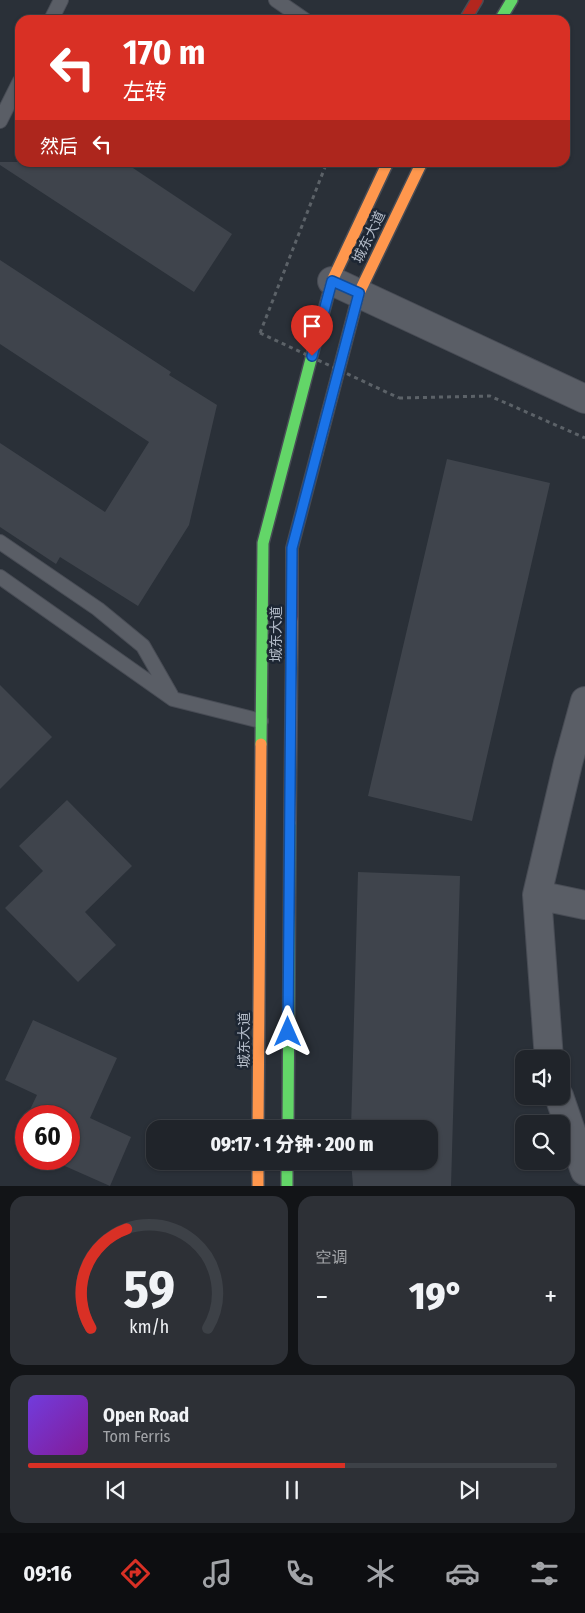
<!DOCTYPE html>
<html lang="zh">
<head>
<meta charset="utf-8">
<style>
  :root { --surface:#20242a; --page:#2d3036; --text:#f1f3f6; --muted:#a2a4a8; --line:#3d4147; --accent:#d93025 }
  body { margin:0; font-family:"Fira Sans Condensed","Noto Sans SC",sans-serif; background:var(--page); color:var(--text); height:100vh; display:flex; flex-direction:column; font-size:19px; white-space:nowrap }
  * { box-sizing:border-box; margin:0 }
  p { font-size:16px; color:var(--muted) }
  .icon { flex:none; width:28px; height:28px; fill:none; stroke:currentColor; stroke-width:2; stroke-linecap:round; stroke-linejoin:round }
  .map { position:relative; height:1186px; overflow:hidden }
  .panel { display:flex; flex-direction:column; gap:10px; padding:10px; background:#121417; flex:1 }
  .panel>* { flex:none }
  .guide { position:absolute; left:15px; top:15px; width:555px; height:152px; border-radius:15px; box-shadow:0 1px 4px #0004,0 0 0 1px var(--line); background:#d93025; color:#fff; overflow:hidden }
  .tools { position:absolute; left:515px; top:1050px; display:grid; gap:10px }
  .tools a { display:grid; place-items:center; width:55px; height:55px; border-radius:10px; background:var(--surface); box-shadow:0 1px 4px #0004,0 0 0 1px var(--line); font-size:25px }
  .speed { position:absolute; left:15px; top:1105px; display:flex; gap:10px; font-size:25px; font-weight:700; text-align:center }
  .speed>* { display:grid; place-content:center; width:65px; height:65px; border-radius:50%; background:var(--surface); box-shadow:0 1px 4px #0004,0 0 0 1px var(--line); line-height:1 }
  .speed .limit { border:8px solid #d22; background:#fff; color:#111 }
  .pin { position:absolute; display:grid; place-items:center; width:42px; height:42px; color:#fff; margin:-51px -21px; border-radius:50% 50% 50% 0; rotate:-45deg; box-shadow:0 0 5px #0007 }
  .pin .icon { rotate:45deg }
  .me { position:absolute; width:55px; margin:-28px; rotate:0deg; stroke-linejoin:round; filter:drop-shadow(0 0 4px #0008) }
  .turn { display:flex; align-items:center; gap:18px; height:105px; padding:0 25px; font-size:22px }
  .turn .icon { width:65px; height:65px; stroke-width:2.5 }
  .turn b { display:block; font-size:35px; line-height:42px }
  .then { display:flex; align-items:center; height:48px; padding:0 25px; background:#0003; gap:10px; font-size:19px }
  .big { font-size:38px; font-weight:800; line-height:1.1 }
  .panel .widget { flex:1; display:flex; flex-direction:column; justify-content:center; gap:8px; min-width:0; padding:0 18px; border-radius:15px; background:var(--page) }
  .panel .dial { align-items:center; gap:0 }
  .dial svg { height:130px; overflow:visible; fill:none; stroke:var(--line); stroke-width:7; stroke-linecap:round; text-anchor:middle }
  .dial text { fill:var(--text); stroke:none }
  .song { display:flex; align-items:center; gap:15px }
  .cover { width:60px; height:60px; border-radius:8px; background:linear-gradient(135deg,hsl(260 70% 55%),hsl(290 70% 35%)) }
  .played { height:5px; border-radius:2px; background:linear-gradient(90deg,var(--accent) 60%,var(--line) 60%) }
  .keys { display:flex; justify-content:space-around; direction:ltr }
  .heat { display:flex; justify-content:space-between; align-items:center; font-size:28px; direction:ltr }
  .panel .tiles { flex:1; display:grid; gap:10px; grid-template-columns:1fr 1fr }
  .widget:last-child { grid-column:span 2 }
  .trip { position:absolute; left:146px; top:1120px; width:292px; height:50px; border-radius:15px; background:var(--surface); box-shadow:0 1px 4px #0004,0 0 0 1px var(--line); font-weight:800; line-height:50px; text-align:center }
  .menu { display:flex; height:80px; justify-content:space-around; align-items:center; background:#0d0e11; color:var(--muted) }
  .menu .icon { width:35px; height:35px }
  .menu .selected { color:var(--accent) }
  .menu b { font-size:22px; color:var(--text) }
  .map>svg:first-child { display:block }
  .building { fill:#3f444c }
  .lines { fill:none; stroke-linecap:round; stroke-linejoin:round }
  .lane-casing { stroke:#484c55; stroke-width:16 }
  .street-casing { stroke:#484c55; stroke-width:30 }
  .fast-casing { stroke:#484c55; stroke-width:14 }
  .slow-casing { stroke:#484c55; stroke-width:14 }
  .jam-casing { stroke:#484c55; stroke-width:14 }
  .path { stroke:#5c6268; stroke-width:3; stroke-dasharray:4 4; stroke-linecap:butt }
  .lane { stroke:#5a5e66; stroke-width:14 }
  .street { stroke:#5a5e66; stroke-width:28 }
  .fast { stroke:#63d668; stroke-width:11 }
  .slow { stroke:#ff974d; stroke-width:11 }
  .jam { stroke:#b3261e; stroke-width:11 }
  .path-bridge { stroke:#5c6268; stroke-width:3; stroke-dasharray:4 4; stroke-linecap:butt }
  .route-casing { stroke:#114b97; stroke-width:12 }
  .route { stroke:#1a73e8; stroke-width:9 }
  .labels { text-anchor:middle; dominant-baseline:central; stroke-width:5; stroke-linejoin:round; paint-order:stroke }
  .street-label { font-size:14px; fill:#b4bcc9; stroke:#1d2633 }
</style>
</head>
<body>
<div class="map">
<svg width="585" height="1186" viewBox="0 0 585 1186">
  <rect width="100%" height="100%" fill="#2a3038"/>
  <path class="building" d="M0 162H124L232 234 194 292 0 165Z
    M0 260 171 372 169 375 217 405 189 525 138 606 60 557 56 564 0 527V443L105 512 149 442 0 344Z
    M447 459 550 483 472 821 368 796Z
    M0 685 52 737 0 789Z
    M67 800 132 866 85 912 116 945 78 982 5 908 43 871 19 846Z
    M358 872 460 876 451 1186H353L351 1161H430V1129H351Z
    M33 1020 117 1058 90 1118 131 1137 110 1186 49 1159H69V1116H27L37 1095 5 1080Z
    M26 1118V1148L15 1143Z"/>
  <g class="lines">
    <defs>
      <path id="lane" d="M276 0 305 20
        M51 20 61 0
        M0 121 20 81
        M0 542 98 609 143 646 171 695
        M0 577 173 699 261 721"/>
      <path id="street" d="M332 281 585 399
        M537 895 585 905
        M549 1059 537 895 568 763 585 701
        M559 1096 585 1171"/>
      <path id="fast" d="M500 20 512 0
        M261 744 263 543 317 336
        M288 1129 290 823
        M287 1161V1186"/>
      <path id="slow" d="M317 336 332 281 388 162
        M317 453 359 293 422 162
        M290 823 292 619
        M258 1129 261 744
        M258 1161V1186"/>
      <path id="jam" d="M465 20 477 0
        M292 619V548L317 453"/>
    </defs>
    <use href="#lane" class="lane-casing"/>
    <use href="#street" class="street-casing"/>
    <use href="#fast" class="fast-casing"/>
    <use href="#slow" class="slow-casing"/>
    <use href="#jam" class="jam-casing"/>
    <path class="path" d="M260 333 327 162
      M399 398 490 396 585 438"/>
    <use href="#lane" class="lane"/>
    <use href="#street" class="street"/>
    <use href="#fast" class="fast"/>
    <use href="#slow" class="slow"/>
    <use href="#jam" class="jam"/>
    <path class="path-bridge" d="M260 333 399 398"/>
  </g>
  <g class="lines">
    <defs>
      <path id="route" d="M288 1032 292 548 359 293 332 281 312 356"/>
    </defs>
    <use href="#route" class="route-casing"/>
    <use href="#route" class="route"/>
  </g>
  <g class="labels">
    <g class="street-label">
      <text transform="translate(369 237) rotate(-64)">城东大道</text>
      <text transform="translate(276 634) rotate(-90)">城东大道</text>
      <text transform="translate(244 1040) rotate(-90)">城东大道</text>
    </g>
  </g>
</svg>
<div class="tools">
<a><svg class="icon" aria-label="sound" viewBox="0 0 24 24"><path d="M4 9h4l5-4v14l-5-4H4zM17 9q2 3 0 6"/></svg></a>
<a><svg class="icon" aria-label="search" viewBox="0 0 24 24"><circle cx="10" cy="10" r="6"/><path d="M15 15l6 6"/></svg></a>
</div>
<div class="speed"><div class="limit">60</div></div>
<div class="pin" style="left:312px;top:356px;background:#d93025"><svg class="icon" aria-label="arrive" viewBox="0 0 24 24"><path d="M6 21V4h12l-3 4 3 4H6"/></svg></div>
<svg class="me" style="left:288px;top:1032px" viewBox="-20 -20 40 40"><path d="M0-17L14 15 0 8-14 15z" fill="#1a73e8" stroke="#fff" stroke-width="4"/></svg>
<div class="trip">09:17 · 1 分钟 · 200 m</div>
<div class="guide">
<div class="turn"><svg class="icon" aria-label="left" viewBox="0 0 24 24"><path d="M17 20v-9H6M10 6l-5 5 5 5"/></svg><div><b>170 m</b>左转</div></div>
<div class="then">然后<svg class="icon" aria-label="left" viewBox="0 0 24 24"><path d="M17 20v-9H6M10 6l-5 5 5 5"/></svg></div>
</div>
</div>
<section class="panel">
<div class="tiles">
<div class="widget dial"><svg viewBox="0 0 100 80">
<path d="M14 69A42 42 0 1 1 86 69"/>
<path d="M14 69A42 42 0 0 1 36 8" stroke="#d93025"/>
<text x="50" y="56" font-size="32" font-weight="700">59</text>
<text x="50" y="72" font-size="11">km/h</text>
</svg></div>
<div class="widget"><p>空调</p>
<div class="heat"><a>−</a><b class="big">19°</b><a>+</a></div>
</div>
<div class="widget">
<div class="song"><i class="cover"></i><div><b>Open Road</b><p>Tom Ferris</p></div></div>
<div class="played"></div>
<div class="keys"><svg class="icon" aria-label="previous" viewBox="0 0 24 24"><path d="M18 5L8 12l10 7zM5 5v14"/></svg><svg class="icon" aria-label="pause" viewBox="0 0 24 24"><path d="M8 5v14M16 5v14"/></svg><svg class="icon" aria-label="next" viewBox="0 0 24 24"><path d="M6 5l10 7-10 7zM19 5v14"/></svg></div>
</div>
</div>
</section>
<nav class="menu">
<b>09:16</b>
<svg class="icon selected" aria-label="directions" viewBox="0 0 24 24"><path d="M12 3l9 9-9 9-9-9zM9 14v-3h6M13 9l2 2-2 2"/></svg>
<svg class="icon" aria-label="music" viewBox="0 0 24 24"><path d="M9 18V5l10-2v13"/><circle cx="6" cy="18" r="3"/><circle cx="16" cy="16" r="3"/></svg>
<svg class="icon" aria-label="phone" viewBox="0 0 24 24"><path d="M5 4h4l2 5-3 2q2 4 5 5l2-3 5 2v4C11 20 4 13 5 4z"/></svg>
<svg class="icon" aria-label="climate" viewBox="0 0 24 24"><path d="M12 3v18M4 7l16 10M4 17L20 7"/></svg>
<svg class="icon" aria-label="car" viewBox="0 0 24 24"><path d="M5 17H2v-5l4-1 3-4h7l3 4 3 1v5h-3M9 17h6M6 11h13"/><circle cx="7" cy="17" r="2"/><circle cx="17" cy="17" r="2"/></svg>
<svg class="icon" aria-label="filters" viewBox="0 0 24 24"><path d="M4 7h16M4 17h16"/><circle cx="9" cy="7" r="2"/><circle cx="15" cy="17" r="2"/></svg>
</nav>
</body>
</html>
